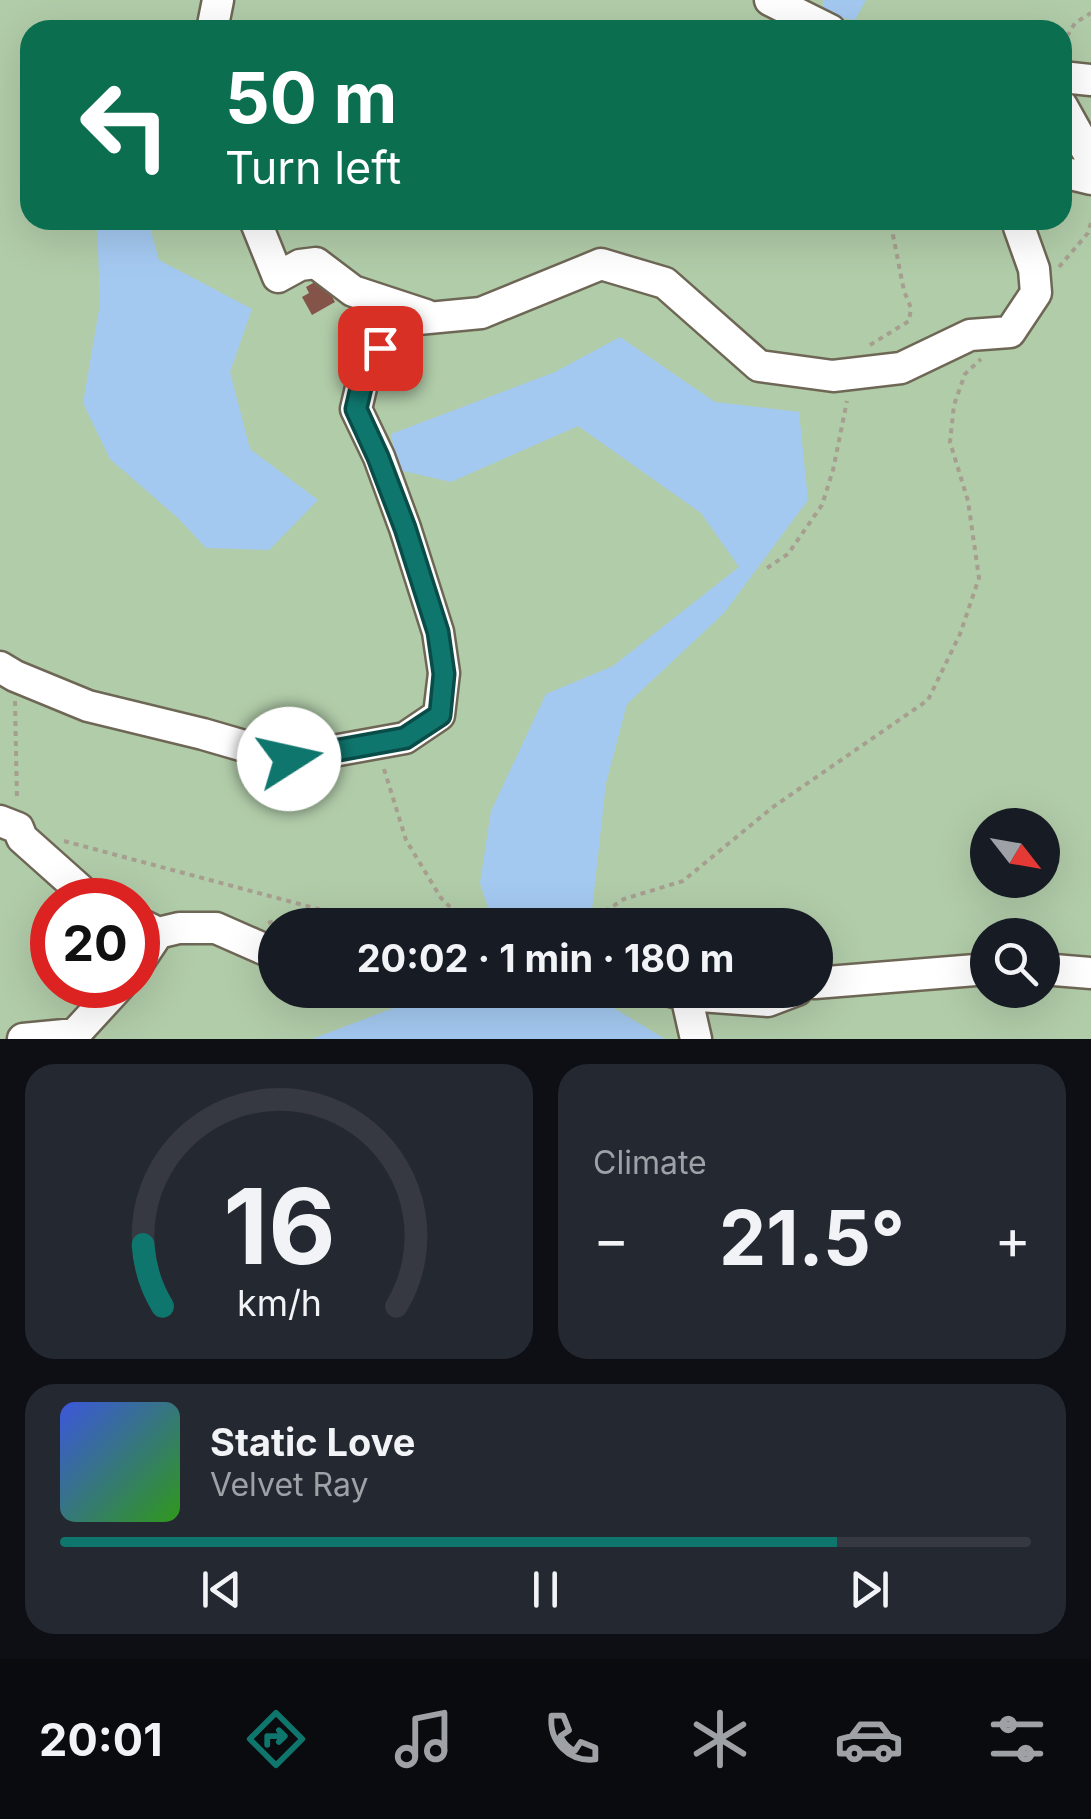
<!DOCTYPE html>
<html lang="en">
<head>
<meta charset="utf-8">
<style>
  :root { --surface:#171b24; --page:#242831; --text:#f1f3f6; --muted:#9ea1a6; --line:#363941; --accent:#0f766e }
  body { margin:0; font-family:Inter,sans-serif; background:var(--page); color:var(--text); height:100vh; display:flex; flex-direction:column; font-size:38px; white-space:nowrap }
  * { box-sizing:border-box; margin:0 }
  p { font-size:32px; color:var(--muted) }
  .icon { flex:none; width:55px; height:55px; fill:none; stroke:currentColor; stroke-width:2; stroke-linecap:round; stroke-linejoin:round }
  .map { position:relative; height:1039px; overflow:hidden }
  .side { display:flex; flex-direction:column; gap:25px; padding:25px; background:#0d0f14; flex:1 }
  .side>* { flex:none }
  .guide { position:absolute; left:20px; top:20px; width:1052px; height:210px; border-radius:30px; box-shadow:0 10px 40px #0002; background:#0b6e4f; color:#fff; overflow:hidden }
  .needle { width:65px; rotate:121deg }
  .tools { position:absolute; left:970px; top:808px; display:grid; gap:20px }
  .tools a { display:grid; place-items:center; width:90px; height:90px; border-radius:50%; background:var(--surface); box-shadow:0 10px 40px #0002; font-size:50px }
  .speed { position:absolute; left:30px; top:878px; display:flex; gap:20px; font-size:50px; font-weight:700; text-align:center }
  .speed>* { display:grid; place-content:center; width:130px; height:130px; border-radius:50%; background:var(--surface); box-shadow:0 10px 40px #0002; line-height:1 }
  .speed .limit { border:15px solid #d22; background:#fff; color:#111 }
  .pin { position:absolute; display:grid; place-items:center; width:85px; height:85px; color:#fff; margin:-42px; border-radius:20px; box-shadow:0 5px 15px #0006 }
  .me { position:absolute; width:110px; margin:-55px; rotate:80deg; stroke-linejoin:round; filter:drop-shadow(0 0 8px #0008) }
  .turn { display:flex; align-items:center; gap:35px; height:210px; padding:0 40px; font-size:45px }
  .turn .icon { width:130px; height:130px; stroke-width:2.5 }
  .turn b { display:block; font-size:70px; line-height:85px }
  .big { font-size:75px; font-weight:700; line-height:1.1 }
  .side .card { flex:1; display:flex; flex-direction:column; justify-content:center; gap:15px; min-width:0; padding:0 35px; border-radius:30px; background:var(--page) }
  .side .dial { align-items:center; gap:0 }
  .dial svg { height:260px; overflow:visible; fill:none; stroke:var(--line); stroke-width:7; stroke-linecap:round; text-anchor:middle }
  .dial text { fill:var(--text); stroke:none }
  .song { display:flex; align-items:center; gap:30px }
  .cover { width:120px; height:120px; border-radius:15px; background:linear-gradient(135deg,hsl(230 70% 55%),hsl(110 70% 35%)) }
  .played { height:10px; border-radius:5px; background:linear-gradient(90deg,var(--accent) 80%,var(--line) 80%) }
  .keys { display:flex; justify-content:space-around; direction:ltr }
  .heat { display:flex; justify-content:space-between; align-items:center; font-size:55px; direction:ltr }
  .side .tiles { flex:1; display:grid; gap:25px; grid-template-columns:1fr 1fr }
  .card:last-child { grid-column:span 2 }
  .trip { position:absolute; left:258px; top:908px; width:575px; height:100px; border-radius:50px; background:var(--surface); box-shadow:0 10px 40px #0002; font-weight:700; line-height:100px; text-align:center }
  .tabs { display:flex; height:160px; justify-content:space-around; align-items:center; background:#090b0e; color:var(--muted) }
  .tabs .icon { width:70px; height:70px }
  .tabs .selected { color:var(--accent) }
  .tabs b { font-size:45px; color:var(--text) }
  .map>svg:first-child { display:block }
  .green { fill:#b1cca9; fill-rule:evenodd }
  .water { fill:#a4c9f1 }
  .building { fill:#855448 }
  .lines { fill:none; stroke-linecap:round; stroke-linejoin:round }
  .minor-casing { stroke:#6f6756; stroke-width:35 }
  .path { stroke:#a69e8f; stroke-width:4; stroke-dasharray:5 5; stroke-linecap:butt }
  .minor { stroke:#fff; stroke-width:30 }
  .route-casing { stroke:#0a4d48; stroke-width:25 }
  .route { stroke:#0f766e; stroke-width:18 }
</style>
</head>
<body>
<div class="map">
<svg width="1091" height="1039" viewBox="0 0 1091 1039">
  <rect width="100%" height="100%" fill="#ebe1ce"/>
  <path class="green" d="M0 0H1091V1039H0ZM30 30H1062V220H30ZM988 825H1042V880H988ZM52 900H138V985H52ZM275 925H815V990H275ZM988 935H1042V990H988Z"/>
  <path class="water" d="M823 0H866L855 20 822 15Z
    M97 220H148L159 260 252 309 230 372 250 449 318 500 269 550 206 548 178 518 110 459 83 403 100 304Z
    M620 337 715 402 799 412 808 500 724 613 627 704 606 783 592 910 565 925H494L480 883 491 811 546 694 613 666 739 567 701 513 578 426 451 482 399 470 391 434 555 372Z
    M441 990H584L665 1039H312Z"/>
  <path class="building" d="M322 278 335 302 312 315 302 297 309 293 306 287Z"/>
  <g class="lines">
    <defs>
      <path id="minor" d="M770 0 830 30
        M212 30 218 0
        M1062 77 1091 80
        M1062 106 1091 158
        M1062 172 1091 179
        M255 220 278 277 300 265 316 263 353 291 426 315
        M0 667 15 676 88 706 203 734 289 759 405 738 439 715 444 673 438 632 405 528 379 457 356 409 364 375 397 321 481 313 601 264 665 283 759 366 833 376 901 368 970 335 1010 332 1036 293 1034 269 1019 227V220
        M0 821 18 828 22 838 87 896 94 900
        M138 923 158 933 179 928H216L275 954
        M138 963 158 933
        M1042 969 1091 973
        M815 983 988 969
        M667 990 686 995 768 1001 797 990
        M686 995 696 1039
        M23 1039 75 1034 120 985"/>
    </defs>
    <use href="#minor" class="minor-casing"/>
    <path class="path" d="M1062 45 1075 23 1091 13
      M1059 267 1088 233 1091 223
      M870 345 909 321 911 308 904 291 890 220
      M767 568 788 554 822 505 833 470 847 401
      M15 701 17 801
      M384 769 406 840 441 898 468 925
      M64 841 378 925
      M268 923 312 910
      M591 925 595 918 624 899 683 881 773 807 928 700 960 634 979 578 968 501 950 442 954 405 965 374 981 359"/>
    <use href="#minor" class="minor"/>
  </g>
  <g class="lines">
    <defs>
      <path id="route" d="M289 759 405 738 440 715 444 674 438 632 405 528 378 457 356 409 364 375 380 348"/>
    </defs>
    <use href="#route" class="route-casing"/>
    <use href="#route" class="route"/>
  </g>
</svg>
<div class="tools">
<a><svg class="needle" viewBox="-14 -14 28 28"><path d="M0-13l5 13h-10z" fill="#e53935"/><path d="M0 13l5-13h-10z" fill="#9ea1a6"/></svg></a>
<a><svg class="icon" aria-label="search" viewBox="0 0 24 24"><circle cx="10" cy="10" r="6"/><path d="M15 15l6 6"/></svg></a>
</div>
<div class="speed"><div class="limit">20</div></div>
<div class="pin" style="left:380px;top:348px;background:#d93025"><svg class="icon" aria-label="arrive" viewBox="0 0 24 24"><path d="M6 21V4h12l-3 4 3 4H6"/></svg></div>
<svg class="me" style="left:289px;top:759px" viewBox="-20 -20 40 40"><circle r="19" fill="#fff"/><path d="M0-13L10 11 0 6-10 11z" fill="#0f766e"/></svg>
<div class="trip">20:02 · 1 min · 180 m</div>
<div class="guide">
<div class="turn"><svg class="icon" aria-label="left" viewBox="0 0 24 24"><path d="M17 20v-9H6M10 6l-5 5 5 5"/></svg><div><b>50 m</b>Turn left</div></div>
</div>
</div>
<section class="side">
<div class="tiles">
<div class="card dial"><svg viewBox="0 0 100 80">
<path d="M14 69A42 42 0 1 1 86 69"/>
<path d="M14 69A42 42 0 0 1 8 50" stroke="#0f766e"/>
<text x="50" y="56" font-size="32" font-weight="700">16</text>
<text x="50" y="72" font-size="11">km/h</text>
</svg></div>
<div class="card"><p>Climate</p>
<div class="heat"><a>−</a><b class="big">21.5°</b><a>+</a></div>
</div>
<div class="card">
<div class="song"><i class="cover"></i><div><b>Static Love</b><p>Velvet Ray</p></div></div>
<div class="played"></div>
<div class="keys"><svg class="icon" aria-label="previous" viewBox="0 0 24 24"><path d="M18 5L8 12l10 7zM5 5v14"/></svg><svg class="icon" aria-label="pause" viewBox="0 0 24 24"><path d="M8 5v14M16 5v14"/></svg><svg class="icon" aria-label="next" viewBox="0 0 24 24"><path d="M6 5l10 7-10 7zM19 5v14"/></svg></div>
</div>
</div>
</section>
<nav class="tabs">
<b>20:01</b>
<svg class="icon selected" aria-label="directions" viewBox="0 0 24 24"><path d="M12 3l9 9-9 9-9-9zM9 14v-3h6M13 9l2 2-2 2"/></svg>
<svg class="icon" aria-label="music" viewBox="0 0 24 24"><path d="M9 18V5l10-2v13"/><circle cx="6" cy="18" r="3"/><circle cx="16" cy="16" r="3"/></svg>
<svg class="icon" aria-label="phone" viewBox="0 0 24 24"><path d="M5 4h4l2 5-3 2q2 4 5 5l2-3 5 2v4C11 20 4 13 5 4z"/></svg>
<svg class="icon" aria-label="climate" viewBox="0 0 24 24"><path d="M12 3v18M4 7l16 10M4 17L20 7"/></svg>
<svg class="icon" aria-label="car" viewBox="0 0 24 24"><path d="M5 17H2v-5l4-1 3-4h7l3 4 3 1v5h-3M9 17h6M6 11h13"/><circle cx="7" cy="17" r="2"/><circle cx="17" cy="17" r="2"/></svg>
<svg class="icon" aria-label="filters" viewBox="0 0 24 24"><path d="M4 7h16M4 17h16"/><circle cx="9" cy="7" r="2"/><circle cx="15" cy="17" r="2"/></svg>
</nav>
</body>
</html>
